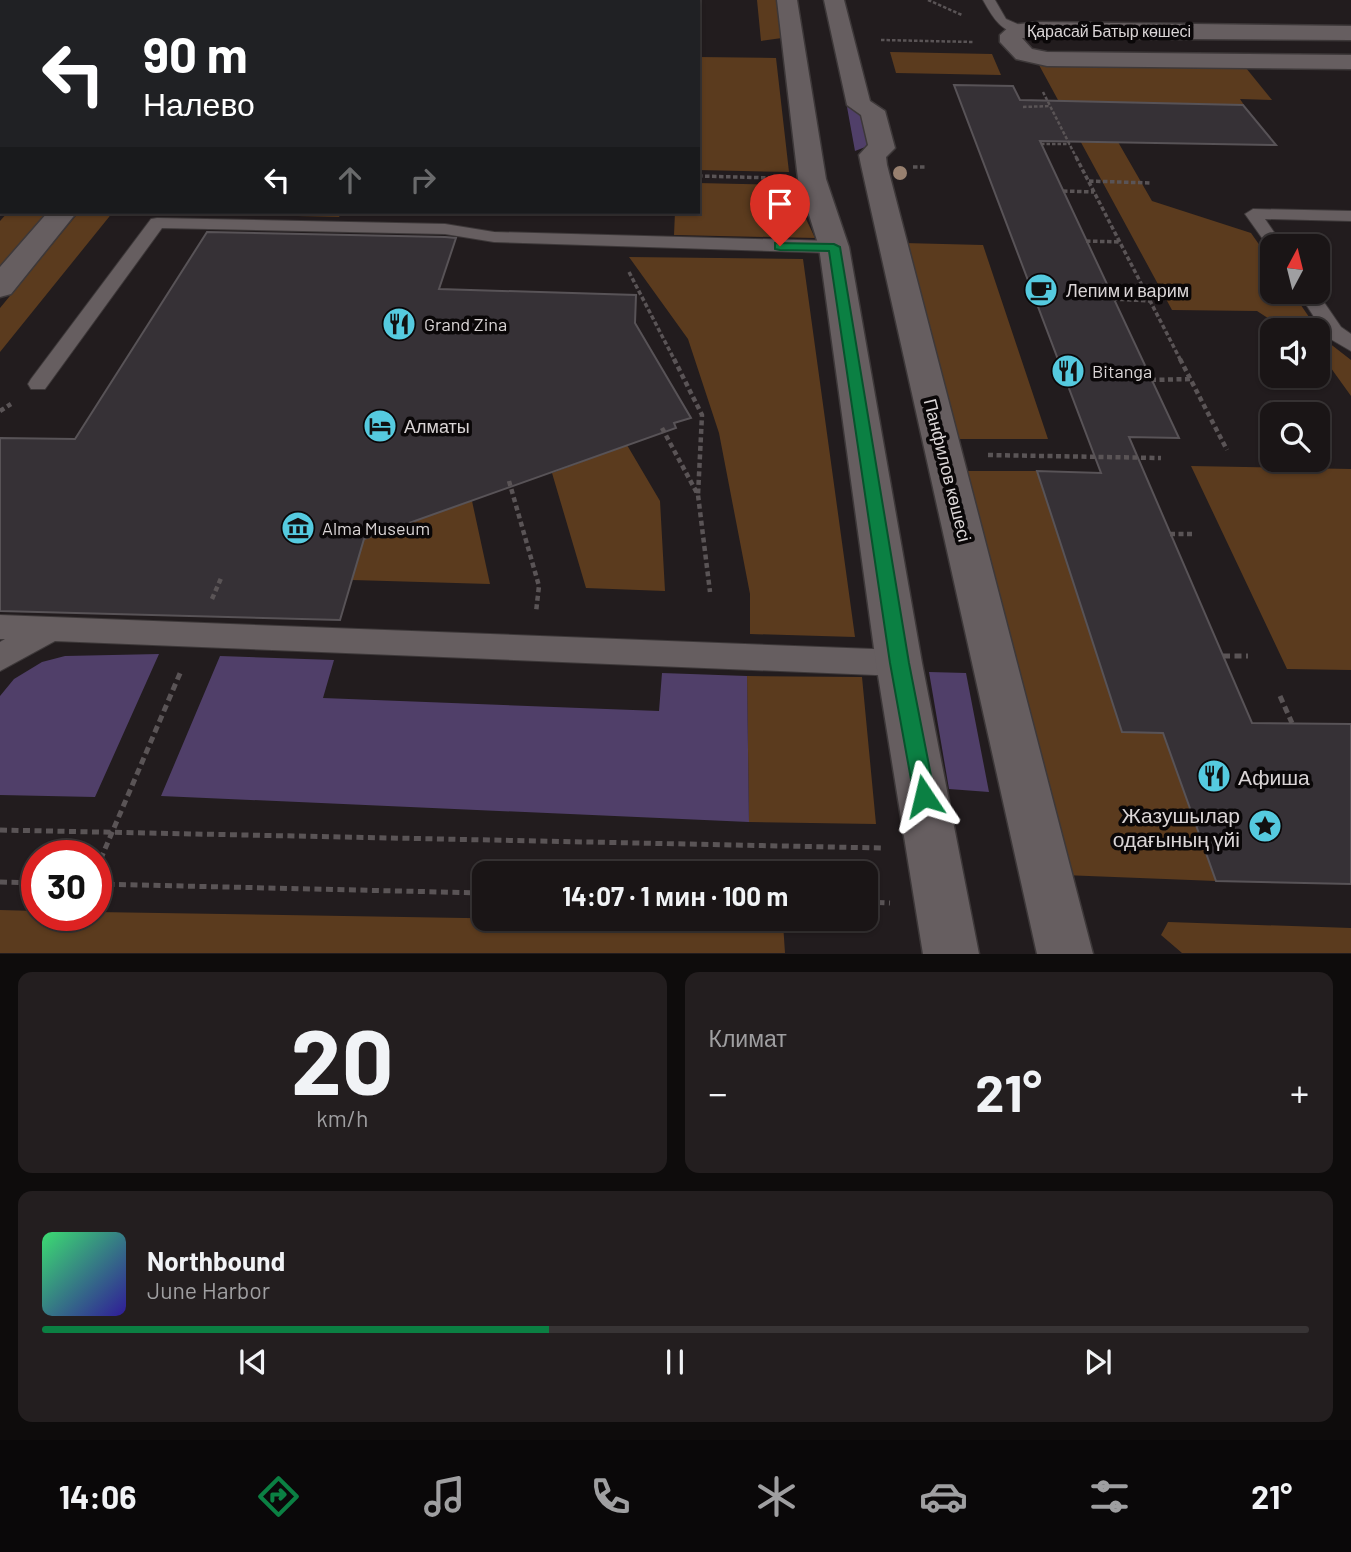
<!DOCTYPE html>
<html lang="ru">
<head>
<meta charset="utf-8">
<style>
  :root { --surface:#1a1516; --page:#231e1f; --text:#f1f3f6; --muted:#9f9fa1; --line:#383435; --accent:#0b8043 }
  body { margin:0; font-family:Barlow,sans-serif; background:var(--page); color:var(--text); height:100vh; display:flex; flex-direction:column; font-size:26px; white-space:nowrap }
  * { box-sizing:border-box; margin:0 }
  p { font-size:23px; color:var(--muted) }
  .icon { flex:none; width:38px; height:38px; fill:none; stroke:currentColor; stroke-width:2; stroke-linecap:round; stroke-linejoin:round }
  .map { position:relative; height:954px; overflow:hidden }
  .details { display:flex; flex-direction:column; gap:18px; padding:18px; background:#0e0c0c; flex:1 }
  .details>* { flex:none }
  .top-card { position:absolute; left:0px; top:0px; width:700px; height:214px; box-shadow:0 2px 5px #0004,0 0 0 2px var(--line); background:#202124; color:#fff; overflow:hidden }
  .needle { width:46px; rotate:7deg }
  .buttons { position:absolute; left:1260px; top:234px; display:grid; gap:14px }
  .buttons a { display:grid; place-items:center; width:70px; height:70px; border-radius:14px; background:var(--surface); box-shadow:0 2px 5px #0004,0 0 0 2px var(--line); font-size:35px }
  .speed { position:absolute; left:21px; top:840px; display:flex; gap:14px; font-size:35px; font-weight:700; text-align:center }
  .speed>* { display:grid; place-content:center; width:91px; height:91px; border-radius:50%; background:var(--surface); box-shadow:0 2px 5px #0004,0 0 0 2px var(--line); line-height:1 }
  .speed .limit { border:10px solid #d22; background:#fff; color:#111 }
  .pin { position:absolute; display:grid; place-items:center; width:60px; height:60px; color:#fff; margin:-72px -30px; border-radius:50% 50% 50% 0; rotate:-45deg; box-shadow:0 0 7px #0007 }
  .pin .icon { rotate:45deg }
  .me { position:absolute; width:77px; margin:-38px; rotate:350deg; stroke-linejoin:round; filter:drop-shadow(0 0 5px #0008) }
  .turn { display:flex; align-items:center; gap:24px; height:147px; padding:0 28px; font-size:32px }
  .turn .icon { width:91px; height:91px; stroke-width:2.5 }
  .turn b { display:block; font-size:49px; line-height:60px }
  .lanes { display:flex; align-items:center; height:66px; padding:0 28px; background:#0003; justify-content:center; gap:35px; direction:ltr }
  .lanes .off { opacity:.35 }
  .big { font-size:52px; font-weight:700; line-height:1.1 }
  .details .widget { flex:1; display:flex; flex-direction:column; justify-content:center; gap:10px; min-width:0; padding:0 24px; border-radius:14px; background:var(--page) }
  .details .dial { align-items:center; gap:0 }
  .dial b { font-size:91px; line-height:1 }
  .song { display:flex; align-items:center; gap:21px }
  .cover { width:84px; height:84px; border-radius:10px; background:linear-gradient(135deg,hsl(140 70% 55%),hsl(250 70% 35%)) }
  .played { height:7px; border-radius:4px; background:linear-gradient(90deg,var(--accent) 40%,var(--line) 40%) }
  .keys { display:flex; justify-content:space-around; direction:ltr }
  .heat { display:flex; justify-content:space-between; align-items:center; font-size:38px; direction:ltr }
  .details .tiles { flex:1; display:grid; gap:18px; grid-template-columns:1fr 1fr }
  .widget:last-child { grid-column:span 2 }
  .trip { position:absolute; left:472px; top:861px; width:406px; height:70px; border-radius:14px; background:var(--surface); box-shadow:0 2px 5px #0004,0 0 0 2px var(--line); font-weight:700; line-height:70px; text-align:center }
  .dock { display:flex; height:112px; justify-content:space-around; align-items:center; background:#0a0809; color:var(--muted) }
  .dock .icon { width:49px; height:49px }
  .dock .current { color:var(--accent) }
  .dock b { font-size:32px; color:var(--text) }
  .map>svg:first-child { display:block }
  .green { fill:#5b3b1e }
  .water { fill:#503f69 }
  .building { fill:#363136; stroke:#585357; stroke-width:2 }
  .lines { fill:none; stroke-linecap:round; stroke-linejoin:round }
  .lane-casing { stroke:#3d3839; stroke-width:2 }
  .street-casing { stroke:#3d3839; stroke-width:3 }
  .path-far3 { stroke:#5a5456; stroke-width:2.5; stroke-dasharray:3.5 2; stroke-linecap:butt }
  .path-far2 { stroke:#5a5456; stroke-width:3.5; stroke-dasharray:4.5 2.5; stroke-linecap:butt }
  .path-far1 { stroke:#5a5456; stroke-width:4.5; stroke-dasharray:5 3.5; stroke-linecap:butt }
  .path { stroke:#5a5456; stroke-width:5; stroke-dasharray:7 4.5; stroke-linecap:butt }
  .lane { fill:#665e60; fill-rule:evenodd }
  .street { fill:#665e60; fill-rule:evenodd }
  .tree { fill:#98806f }
  .route { fill:#0b8043; stroke:#07532c; stroke-width:2 }
  .labels { text-anchor:middle; dominant-baseline:central; stroke-width:7; stroke-linejoin:round; paint-order:stroke }
  .far-street-label { font-size:16px; fill:#dad5d6; stroke:#0a0708 }
  .poi-label { font-size:18px; fill:#dad5d6; stroke:#0a0708; text-anchor:start }
  .street-label { font-size:18px; fill:#dad5d6; stroke:#0a0708 }
  .near-poi-label { font-size:21px; fill:#dad5d6; stroke:#0a0708; text-anchor:start }
</style>
</head>
<body>
<div class="map">
<svg width="1351" height="954" viewBox="0 0 1351 954">
  <rect width="100%" height="100%" fill="#221c1e"/>
  <path class="green" d="M757 0H777L782 38 761 41Z
    M890 52 992 54 1001 75 896 73Z
    M698 57 776 58 789 172 698 170Z
    M1039 65 1246 68 1272 100 1240 99 1244 105 1095 102 1152 201 1251 233 1272 263V292H1292L1324 339 1351 360V396L1318 350V331H1288L1257 311 1172 310Z
    M698 183 790 185 815 238 674 235 675 212H698Z
    M8 212H50L0 271V221Z
    M79 212H113L0 352V308Z
    M128 212H342L339 217Z
    M904 243 983 245 1048 439H956Z
    M629 257 803 259 855 637 750 634V594L719 433 688 339Z
    M627 445 660 501 665 591 586 588 552 473Z
    M1191 466 1351 469V670L1287 669Z
    M965 471H1037L1122 732 1163 733 1216 881 1063 875Z
    M472 501 490 584 352 580 364 538Z
    M747 676 862 677 876 824 749 822Z
    M0 910 37 911V915H96V912L783 923 785 953H0Z
    M1168 922 1351 928V953H1182L1161 935Z"/>
  <path class="water" d="M847 107 866 112 873 144 855 151Z
    M159 654 95 797 0 795V696L14 679 42 662 65 656Z
    M220 656 334 660 323 698 659 711 662 673 747 676 749 822 161 796Z
    M929 672 966 673 989 792 949 789Z"/>
  <path class="building" d="M954 85 1013 86 1020 100 1243 105 1276 145 1040 141 1179 438 1129 437 1252 723 1351 724V884L1216 881 1163 733 1122 732 1037 471 1101 473Z
    M207 232 445 237 456 238 439 289 636 295 635 323 691 418 674 423 676 428 364 539 340 620 0 611V438L75 439Z"/>
  <g class="lines">
    <defs>
      <path id="lane" d="M983 0H995L1006 19 1024 27V33C1002 35 992 16 983 0Z
        M1253 209 1351 211V221L1265 219 1284 247H1272V252L1245 214Z
        M157 218 445 224 494 232 834 241 843 247 834 253 494 242 445 234 162 228 45 389H31L28 384 31 379 151 219Z
        M1298 292H1317L1341 327 1351 334V351L1327 337Z
        M0 615 899 650 908 654 912 663 908 672 899 676 55 641 0 671V642L5 639H0Z"/>
      <path id="street" d="M231 0H251L230 2Z
        M777 0H797L826 179 849 247 922 663 979 954H923L876 663 819 247 798 179Z
        M824 0H844L870 101 885 111 895 148 886 157 887 165 1093 954H1037L861 165 859 155 868 145 861 115 847 105Z
        M1038 22 1351 26V40L1022 38 1032 49 1047 52 1351 55V69L1047 66 1016 59 1000 42V35L1011 25Z
        M48 212H77L11 294 0 297V267Z"/>
    </defs>
    <use href="#lane" class="lane-casing"/>
    <use href="#street" class="street-casing"/>
    <path class="path-far3" d="M928 0 962 15
      M192 2 194 0
      M881 40 974 42
      M1043 92 1077 159
      M1023 107 1050 106
      M1041 144H1070"/>
    <path class="path-far2" d="M1076 157 1181 361
      M913 167H926
      M698 176 774 178
      M1089 181 1150 183
      M1063 191 1094 192
      M0 207 2 205
      M1086 241 1120 242
      M629 272 675 361
      M1113 299 1150 301"/>
    <path class="path-far1" d="M674 359 702 415 698 495
      M1180 359 1227 450
      M1151 380 1190 379
      M0 411 11 404
      M662 428 698 495 710 592
      M988 455 1161 458
      M509 481 539 586 536 612
      M1170 534H1194
      M212 599 222 576"/>
    <path class="path" d="M1223 656H1248
      M1280 696 1292 723
      M0 830 881 848
      M96 870 181 671
      M0 882 37 883
      M96 884 485 893
      M866 902 890 903"/>
    <use href="#lane" class="lane"/>
    <use href="#street" class="street"/>
  </g>
  <circle class="tree" cx="900" cy="173" r="7"/>
  <path class="route" d="M775 243 834 244 840 247 909 663 935 796 932 804 924 807 917 804 914 796 890 663 829 251 780 250 775 249Z"/>
  <defs>
    <symbol id="cafe-disc" viewBox="-11 -11 22 22"><circle r="9.5" fill="#55cadf" stroke="#0a0708"/><path d="M-5.5-4.5H6V0H3Q3 3.5 0 3.5H-2.5Q-5.5 3.5-5.5 0ZM3-3.2v2h1.7v-2ZM-6 4.5H4V6H-6Z" fill="#111"/></symbol>
    <symbol id="restaurant-disc" viewBox="-11 -11 22 22"><circle r="9.5" fill="#55cadf" stroke="#0a0708"/><path d="M-5-6h1v4h1v-4h1v4h1v-4h1v5L-1.5 .5V6h-2V.5L-5-1ZM5-6V6H3V1.5H1.5Q1.5-4 5-6Z" fill="#111"/></symbol>
    <symbol id="hotel-disc" viewBox="-11 -11 22 22"><circle r="9.5" fill="#55cadf" stroke="#0a0708"/><path d="M-6-4.5h1.5V1H6V5H4.5V3h-9V5H-6ZM-4 0a1.8 1.8 0 1 1 3.6 0ZM.5 0V-2.5h3Q6-2.5 6 0Z" fill="#111"/></symbol>
    <symbol id="museum-disc" viewBox="-11 -11 22 22"><circle r="9.5" fill="#55cadf" stroke="#0a0708"/><path d="M0-6L6-3V-2H-6V-3ZM-5-1h2V3h-2ZM-1-1h2V3h-2ZM3-1h2V3H3ZM-6 4H6V6H-6Z" fill="#111"/></symbol>
    <symbol id="sight-disc" viewBox="-11 -11 22 22"><circle r="9.5" fill="#55cadf" stroke="#0a0708"/><path d="M0-6L1.8-2.2L6-1.7L2.9 1.2L3.7 5.4L0 3.3L-3.7 5.4L-2.9 1.2L-6-1.7L-1.8-2.2Z" fill="#111"/></symbol>
  </defs>
  <g fill-rule="evenodd">
    <use href="#cafe-disc" x="1022" y="271" width="38" height="38"/>
    <use href="#restaurant-disc" x="380" y="305" width="38" height="38"/>
    <use href="#restaurant-disc" x="1049" y="352" width="38" height="38"/>
    <use href="#hotel-disc" x="361" y="407" width="38" height="38"/>
    <use href="#museum-disc" x="279" y="509" width="38" height="38"/>
    <use href="#restaurant-disc" x="1195" y="757" width="38" height="38"/>
    <use href="#sight-disc" x="1246" y="807" width="38" height="38"/>
  </g>
  <g class="labels">
    <g class="far-street-label">
      <text x="1109" y="30">Қарасай Батыр көшесі</text>
    </g>
    <g class="poi-label">
      <text x="1066" y="290">Лепим и варим</text>
      <text x="424" y="324">Grand Zina</text>
      <text x="1092" y="371">Bitanga</text>
      <text x="404" y="426">Алматы</text>
      <text x="322" y="528">Alma Museum</text>
    </g>
    <g class="street-label">
      <text transform="translate(948 470) rotate(76)">Панфилов көшесі</text>
    </g>
    <g class="near-poi-label">
      <text x="1238" y="776">Афиша</text>
      <text x="1240" y="814" text-anchor="end">Жазушылар<tspan x="1240" dy="24">одағының үйі</tspan></text>
    </g>
  </g>
</svg>
<div class="buttons">
<a><svg class="needle" viewBox="-14 -14 28 28"><path d="M0-13l5 13h-10z" fill="#e53935"/><path d="M0 13l5-13h-10z" fill="#9f9fa1"/></svg></a>
<a><svg class="icon" aria-label="sound" viewBox="0 0 24 24"><path d="M4 9h4l5-4v14l-5-4H4zM17 9q2 3 0 6"/></svg></a>
<a><svg class="icon" aria-label="search" viewBox="0 0 24 24"><circle cx="10" cy="10" r="6"/><path d="M15 15l6 6"/></svg></a>
</div>
<div class="speed"><div class="limit">30</div></div>
<div class="pin" style="left:780px;top:246px;background:#d93025"><svg class="icon" aria-label="arrive" viewBox="0 0 24 24"><path d="M6 21V4h12l-3 4 3 4H6"/></svg></div>
<svg class="me" style="left:924px;top:796px" viewBox="-20 -20 40 40"><path d="M0-17L14 15 0 8-14 15z" fill="#0b8043" stroke="#fff" stroke-width="4"/></svg>
<div class="trip">14:07 · 1 мин · 100 m</div>
<div class="top-card">
<div class="turn"><svg class="icon" aria-label="left" viewBox="0 0 24 24"><path d="M17 20v-9H6M10 6l-5 5 5 5"/></svg><div><b>90 m</b>Налево</div></div>
<div class="lanes"><svg class="icon" aria-label="left" viewBox="0 0 24 24"><path d="M17 20v-9H6M10 6l-5 5 5 5"/></svg><svg class="icon off" aria-label="ahead" viewBox="0 0 24 24"><path d="M12 20V5M6 11l6-6 6 6"/></svg><svg class="icon off" aria-label="right" viewBox="0 0 24 24"><path d="M7 20v-9h11M14 6l5 5-5 5"/></svg></div>
</div>
</div>
<section class="details">
<div class="tiles">
<div class="widget dial"><b>20</b><p>km/h</p></div>
<div class="widget"><p>Климат</p>
<div class="heat"><a>−</a><b class="big">21°</b><a>+</a></div>
</div>
<div class="widget">
<div class="song"><i class="cover"></i><div><b>Northbound</b><p>June Harbor</p></div></div>
<div class="played"></div>
<div class="keys"><svg class="icon" aria-label="previous" viewBox="0 0 24 24"><path d="M18 5L8 12l10 7zM5 5v14"/></svg><svg class="icon" aria-label="pause" viewBox="0 0 24 24"><path d="M8 5v14M16 5v14"/></svg><svg class="icon" aria-label="next" viewBox="0 0 24 24"><path d="M6 5l10 7-10 7zM19 5v14"/></svg></div>
</div>
</div>
</section>
<nav class="dock">
<b>14:06</b>
<svg class="icon current" aria-label="directions" viewBox="0 0 24 24"><path d="M12 3l9 9-9 9-9-9zM9 14v-3h6M13 9l2 2-2 2"/></svg>
<svg class="icon" aria-label="music" viewBox="0 0 24 24"><path d="M9 18V5l10-2v13"/><circle cx="6" cy="18" r="3"/><circle cx="16" cy="16" r="3"/></svg>
<svg class="icon" aria-label="phone" viewBox="0 0 24 24"><path d="M5 4h4l2 5-3 2q2 4 5 5l2-3 5 2v4C11 20 4 13 5 4z"/></svg>
<svg class="icon" aria-label="climate" viewBox="0 0 24 24"><path d="M12 3v18M4 7l16 10M4 17L20 7"/></svg>
<svg class="icon" aria-label="car" viewBox="0 0 24 24"><path d="M5 17H2v-5l4-1 3-4h7l3 4 3 1v5h-3M9 17h6M6 11h13"/><circle cx="7" cy="17" r="2"/><circle cx="17" cy="17" r="2"/></svg>
<svg class="icon" aria-label="filters" viewBox="0 0 24 24"><path d="M4 7h16M4 17h16"/><circle cx="9" cy="7" r="2"/><circle cx="15" cy="17" r="2"/></svg>
<b>21°</b>
</nav>
</body>
</html>
